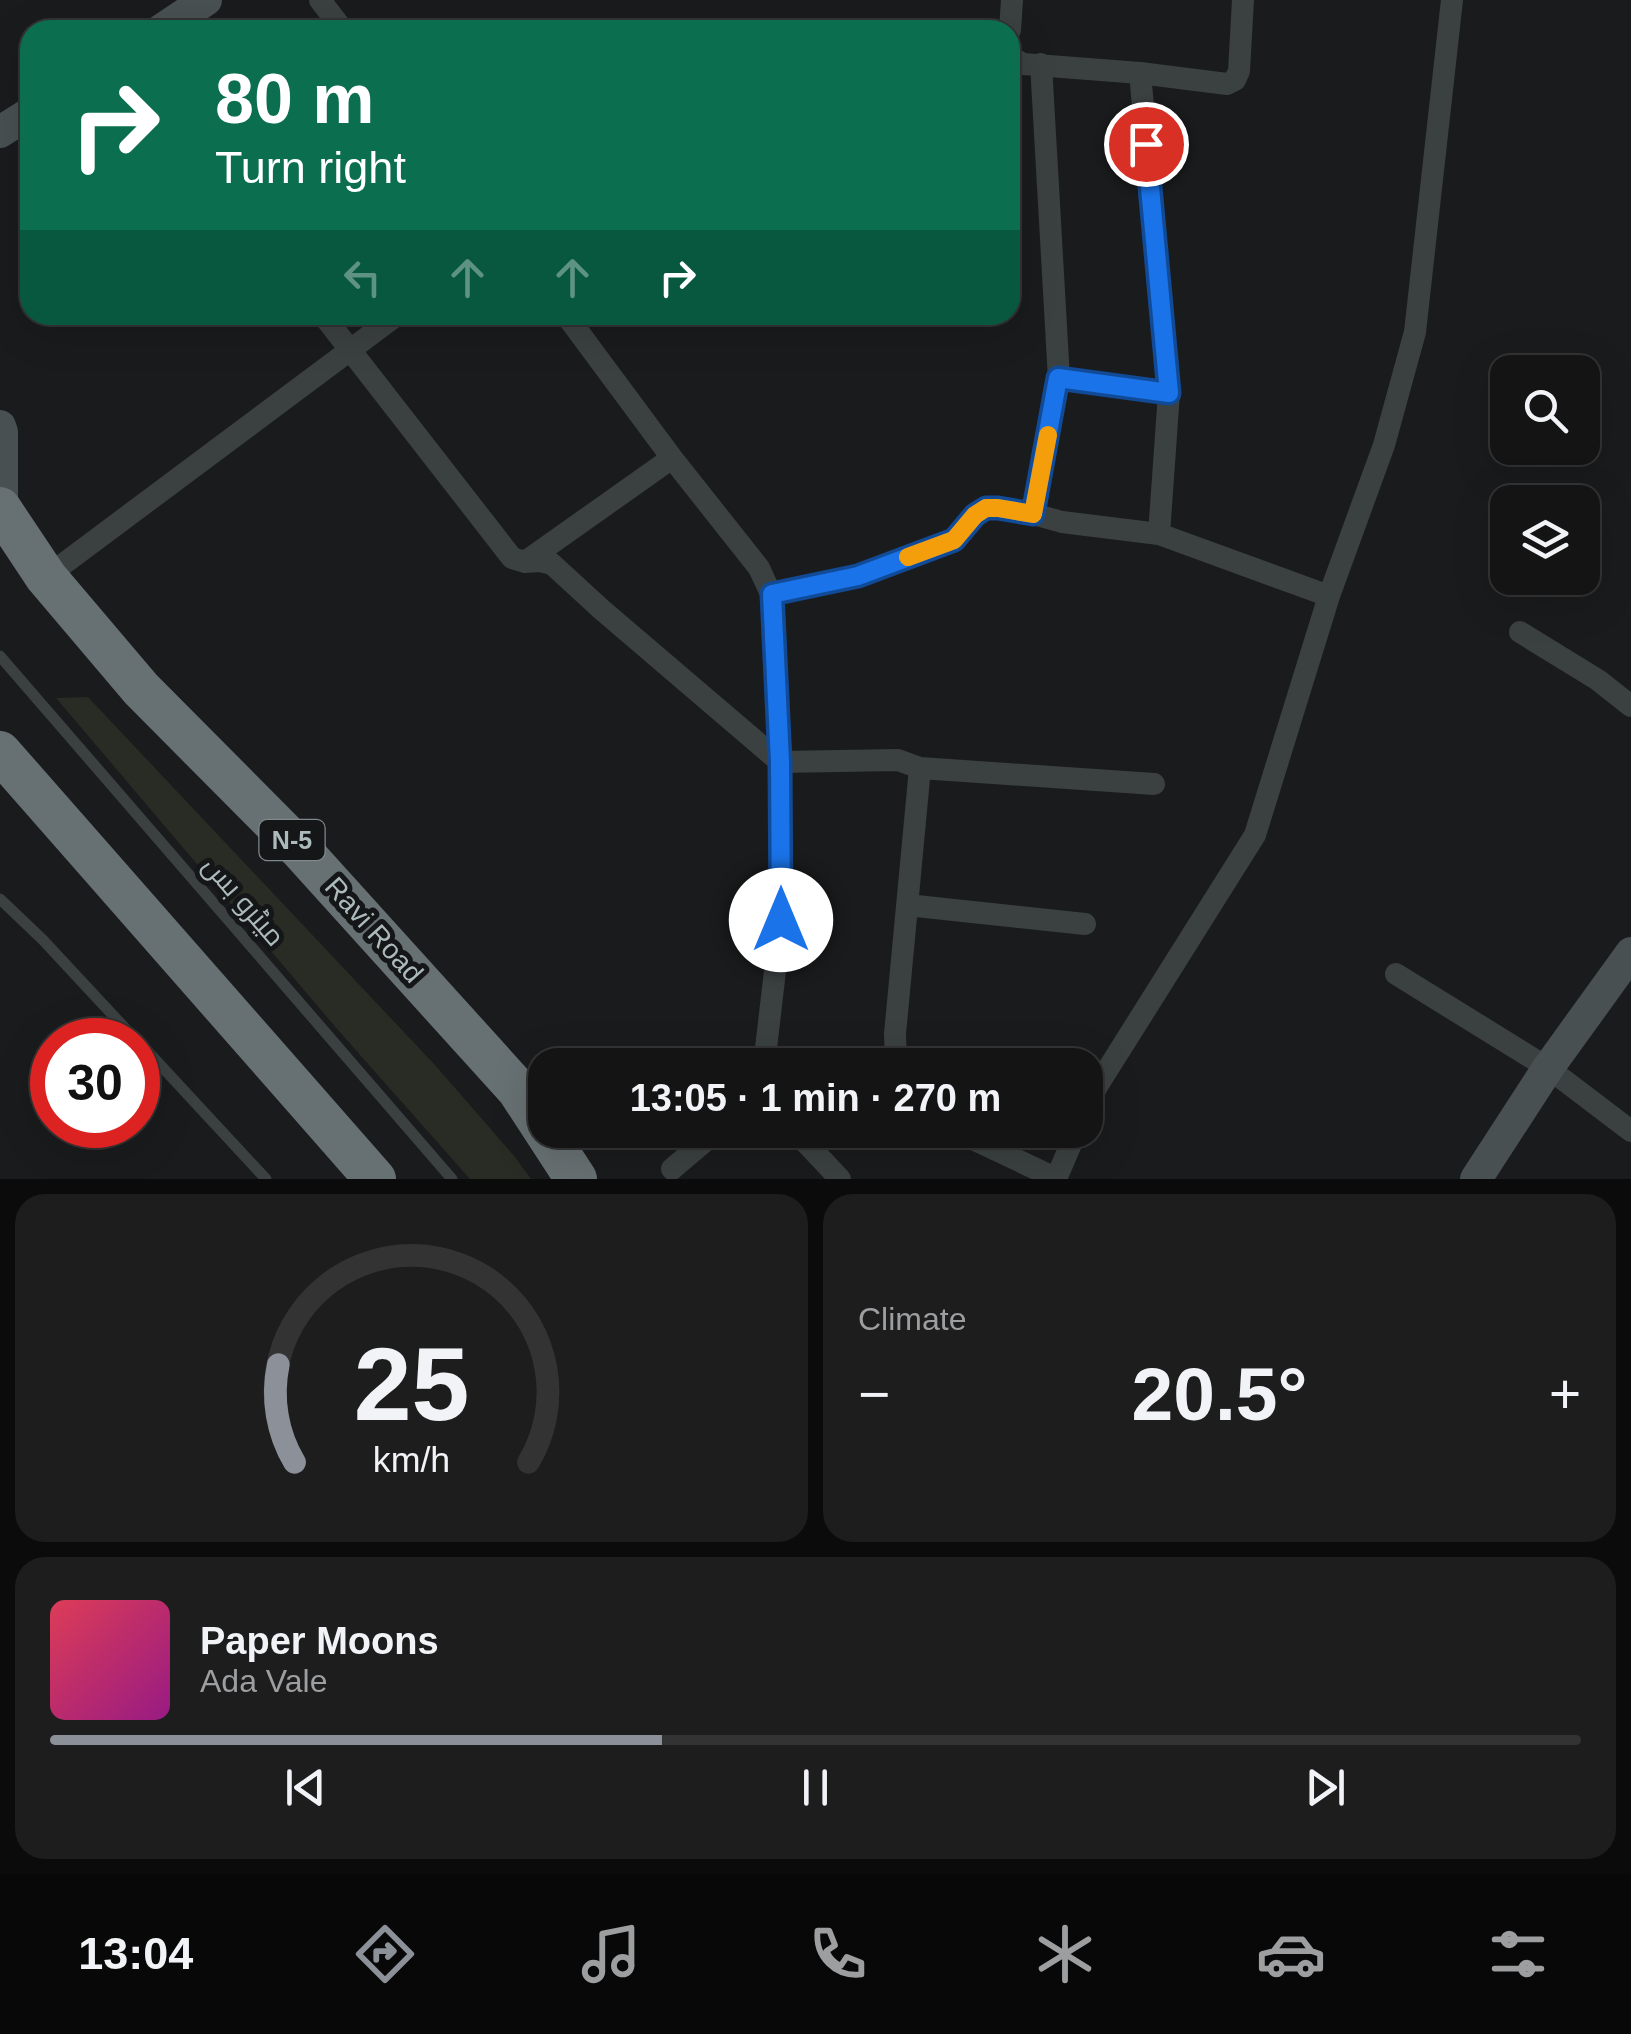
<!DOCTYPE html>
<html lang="en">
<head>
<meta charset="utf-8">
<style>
  :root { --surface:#141415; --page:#1d1d1e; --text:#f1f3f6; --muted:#9d9ea0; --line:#333334; --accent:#8c9099 }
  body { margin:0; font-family:Arial,Cairo,sans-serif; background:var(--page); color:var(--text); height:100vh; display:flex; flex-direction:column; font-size:38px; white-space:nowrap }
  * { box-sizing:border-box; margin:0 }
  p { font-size:32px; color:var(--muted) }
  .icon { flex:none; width:55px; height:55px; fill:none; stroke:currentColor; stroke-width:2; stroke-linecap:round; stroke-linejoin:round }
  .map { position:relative; height:1179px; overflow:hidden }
  .details { display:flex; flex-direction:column; gap:15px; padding:15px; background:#0b0b0c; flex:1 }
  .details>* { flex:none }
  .hud { position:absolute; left:20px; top:20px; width:1000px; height:305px; border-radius:30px; box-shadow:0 10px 40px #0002,0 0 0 2px var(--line); background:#0b6e4f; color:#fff; overflow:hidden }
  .tools { position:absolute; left:1490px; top:355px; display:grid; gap:20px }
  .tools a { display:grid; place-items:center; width:110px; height:110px; border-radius:20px; background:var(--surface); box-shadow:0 10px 40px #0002,0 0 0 2px var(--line); font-size:50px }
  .speed { position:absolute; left:30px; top:1018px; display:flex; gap:20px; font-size:50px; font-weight:700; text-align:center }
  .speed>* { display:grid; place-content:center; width:130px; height:130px; border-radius:50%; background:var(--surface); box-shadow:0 10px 40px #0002,0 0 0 2px var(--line); line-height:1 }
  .speed .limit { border:15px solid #d22; background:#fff; color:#111 }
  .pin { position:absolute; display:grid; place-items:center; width:85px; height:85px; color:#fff; margin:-42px; border:5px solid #fff; border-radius:50%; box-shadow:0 2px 10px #0007 }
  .me { position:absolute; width:110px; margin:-55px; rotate:0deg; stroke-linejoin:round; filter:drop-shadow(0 0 8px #0008) }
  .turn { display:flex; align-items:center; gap:35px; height:210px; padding:0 30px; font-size:45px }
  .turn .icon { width:130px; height:130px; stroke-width:2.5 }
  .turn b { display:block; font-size:70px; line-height:85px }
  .lanes { display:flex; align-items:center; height:95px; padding:0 30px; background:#0003; justify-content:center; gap:50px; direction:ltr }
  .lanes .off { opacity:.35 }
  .big { font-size:75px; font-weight:700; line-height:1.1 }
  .details .tile { flex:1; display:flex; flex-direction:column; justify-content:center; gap:15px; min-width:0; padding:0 35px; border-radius:30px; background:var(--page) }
  .details .dial { align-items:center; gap:0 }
  .dial svg { height:260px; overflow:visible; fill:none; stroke:var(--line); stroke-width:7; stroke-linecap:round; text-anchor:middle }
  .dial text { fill:var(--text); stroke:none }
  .song { display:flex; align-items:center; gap:30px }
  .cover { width:120px; height:120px; border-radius:15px; background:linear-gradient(135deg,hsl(350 70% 55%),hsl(310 70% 35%)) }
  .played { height:10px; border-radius:5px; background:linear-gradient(90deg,var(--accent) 40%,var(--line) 40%) }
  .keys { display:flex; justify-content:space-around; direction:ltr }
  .heat { display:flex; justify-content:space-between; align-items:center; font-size:55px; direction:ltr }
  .details .tiles { flex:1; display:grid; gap:15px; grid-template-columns:1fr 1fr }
  .tile:last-child { grid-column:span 2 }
  .trip { position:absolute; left:528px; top:1048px; width:575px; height:100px; border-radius:30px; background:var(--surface); box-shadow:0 10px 40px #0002,0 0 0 2px var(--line); font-weight:700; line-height:100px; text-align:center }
  .dock { display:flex; height:160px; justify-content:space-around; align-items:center; background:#080808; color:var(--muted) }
  .dock .icon { width:70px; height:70px }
  .dock .active { color:var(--accent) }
  .dock b { font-size:45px; color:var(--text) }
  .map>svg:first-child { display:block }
  .green { fill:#282c24 }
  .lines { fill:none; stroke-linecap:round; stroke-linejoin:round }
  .lane { stroke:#3b4041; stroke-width:11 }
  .street { stroke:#3b4041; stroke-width:22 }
  .secondary { stroke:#495051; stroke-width:32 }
  .highway { stroke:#677072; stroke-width:42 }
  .route-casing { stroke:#114b97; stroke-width:25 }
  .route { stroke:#1a73e8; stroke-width:18 }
  .slow { stroke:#f59e0b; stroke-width:18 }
  .labels { text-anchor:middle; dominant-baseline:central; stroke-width:10; stroke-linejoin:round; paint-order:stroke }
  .shield { fill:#151617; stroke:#7f898a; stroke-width:2.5 }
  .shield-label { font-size:25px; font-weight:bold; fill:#adbabb }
  .street-label { font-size:28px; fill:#adbabb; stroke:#151617 }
</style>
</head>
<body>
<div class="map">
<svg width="1631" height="1179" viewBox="0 0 1631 1179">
  <rect width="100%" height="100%" fill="#1a1b1c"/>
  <path class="green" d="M88 697 435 1065 515 1157 531 1179H470L338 1030 56 698Z"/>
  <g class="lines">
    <path class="lane" d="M0 656 452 1179
      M0 899 43 940 136 1040
      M138 1041 266 1179"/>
    <path class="street" d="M320 0 343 30
      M1010 30 1012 0
      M1010 53 1012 58 1023 64 1140 73 1227 84 1235 80 1239 71 1243 0
      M1140 73 1169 393 1159 534
      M323 315 512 558 525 562 672 458
      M566 315 672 458 759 568 771 594 780 762 781 920 764 1065
      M1059 379 1169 393
      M1033 514 1059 379 1041 64
      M525 562 540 561 552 564 601 609 780 762 898 760 920 768 1154 784
      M46 577 397 315
      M771 594 858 575 953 540 975 515 986 509 998 508 1033 514 1062 522 1159 534 1329 596
      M1520 632 1598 680 1631 706
      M907 905 1085 924
      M1396 974 1548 1068 1631 1131
      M896 1065 895 1034 920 768
      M1085 1113 1096 1088 1255 835 1329 596 1384 445 1415 332 1452 0
      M794 1130 840 1179
      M954 1130 1055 1178
      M672 1169 718 1130
      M1056 1179 1077 1130"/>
    <path class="secondary" d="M161 30 206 0
      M0 132 30 113
      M0 426 2 432V511
      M1476 1179 1548 1068 1631 953"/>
    <path class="highway" d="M0 508 46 577 141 689 300 849 518 1090 576 1179
      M0 752 375 1179"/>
  </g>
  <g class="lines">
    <defs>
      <path id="route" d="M781 920 780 762 772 594 858 576 954 540 975 515 986 508H998L1033 514 1058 378 1169 393 1146 144"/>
    </defs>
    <use href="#route" class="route-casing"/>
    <use href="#route" class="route"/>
    <path class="slow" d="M908 557 954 540 975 515 986 508H998L1033 514 1048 435"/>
  </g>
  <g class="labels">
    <rect class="shield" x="259.5" y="820" width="65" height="40" rx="8"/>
    <g class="shield-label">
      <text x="292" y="840">N-5</text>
    </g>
    <g class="street-label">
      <text transform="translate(244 901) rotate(49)">میٹرو بس</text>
      <text transform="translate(374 930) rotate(48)">Ravi Road</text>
    </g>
  </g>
</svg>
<div class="tools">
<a><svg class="icon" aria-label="search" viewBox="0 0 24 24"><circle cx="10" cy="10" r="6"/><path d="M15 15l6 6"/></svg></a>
<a><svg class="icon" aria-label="layers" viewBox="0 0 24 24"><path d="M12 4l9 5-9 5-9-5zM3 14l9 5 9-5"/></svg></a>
</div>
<div class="speed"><div class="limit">30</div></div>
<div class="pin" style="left:1146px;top:144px;background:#d93025"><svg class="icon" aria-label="arrive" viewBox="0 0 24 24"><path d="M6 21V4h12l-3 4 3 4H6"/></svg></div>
<svg class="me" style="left:781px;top:920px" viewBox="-20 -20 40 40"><circle r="19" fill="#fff"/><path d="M0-13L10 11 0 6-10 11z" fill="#1a73e8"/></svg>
<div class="trip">13:05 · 1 min · 270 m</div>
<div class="hud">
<div class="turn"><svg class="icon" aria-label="right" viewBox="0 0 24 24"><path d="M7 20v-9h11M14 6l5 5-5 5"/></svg><div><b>80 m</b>Turn right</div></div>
<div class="lanes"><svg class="icon off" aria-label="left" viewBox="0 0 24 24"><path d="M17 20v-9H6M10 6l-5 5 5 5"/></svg><svg class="icon off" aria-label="ahead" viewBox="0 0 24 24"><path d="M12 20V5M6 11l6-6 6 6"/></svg><svg class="icon off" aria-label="ahead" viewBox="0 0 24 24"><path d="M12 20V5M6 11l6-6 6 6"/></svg><svg class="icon" aria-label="right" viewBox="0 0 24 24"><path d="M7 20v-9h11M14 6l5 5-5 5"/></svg></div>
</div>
</div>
<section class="details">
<div class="tiles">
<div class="tile dial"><svg viewBox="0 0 100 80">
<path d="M14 69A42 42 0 1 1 86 69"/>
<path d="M14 69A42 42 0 0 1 9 39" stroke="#8c9099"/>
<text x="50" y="56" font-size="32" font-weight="700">25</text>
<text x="50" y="72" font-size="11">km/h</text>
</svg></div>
<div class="tile"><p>Climate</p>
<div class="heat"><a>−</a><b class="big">20.5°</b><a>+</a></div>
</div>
<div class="tile">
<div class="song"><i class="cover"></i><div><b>Paper Moons</b><p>Ada Vale</p></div></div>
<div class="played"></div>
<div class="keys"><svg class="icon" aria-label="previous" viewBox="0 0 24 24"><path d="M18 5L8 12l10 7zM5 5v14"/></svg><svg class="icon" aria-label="pause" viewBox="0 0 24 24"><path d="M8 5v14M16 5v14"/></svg><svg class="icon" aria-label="next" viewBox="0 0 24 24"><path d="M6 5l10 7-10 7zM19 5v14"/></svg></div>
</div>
</div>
</section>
<nav class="dock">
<b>13:04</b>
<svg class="icon active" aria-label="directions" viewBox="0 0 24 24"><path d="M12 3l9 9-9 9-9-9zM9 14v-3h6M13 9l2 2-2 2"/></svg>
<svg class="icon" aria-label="music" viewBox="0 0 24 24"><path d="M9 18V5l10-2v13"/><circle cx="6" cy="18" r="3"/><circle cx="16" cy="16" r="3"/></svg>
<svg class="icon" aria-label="phone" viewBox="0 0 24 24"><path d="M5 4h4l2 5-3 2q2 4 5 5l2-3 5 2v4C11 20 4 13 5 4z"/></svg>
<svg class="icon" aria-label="climate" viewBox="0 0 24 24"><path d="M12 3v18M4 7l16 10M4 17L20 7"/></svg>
<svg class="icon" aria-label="car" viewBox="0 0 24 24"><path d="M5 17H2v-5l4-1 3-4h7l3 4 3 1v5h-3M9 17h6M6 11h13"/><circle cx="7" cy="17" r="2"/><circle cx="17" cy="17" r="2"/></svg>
<svg class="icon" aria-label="filters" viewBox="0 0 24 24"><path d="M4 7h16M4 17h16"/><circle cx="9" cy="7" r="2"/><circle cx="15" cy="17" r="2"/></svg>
</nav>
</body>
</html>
